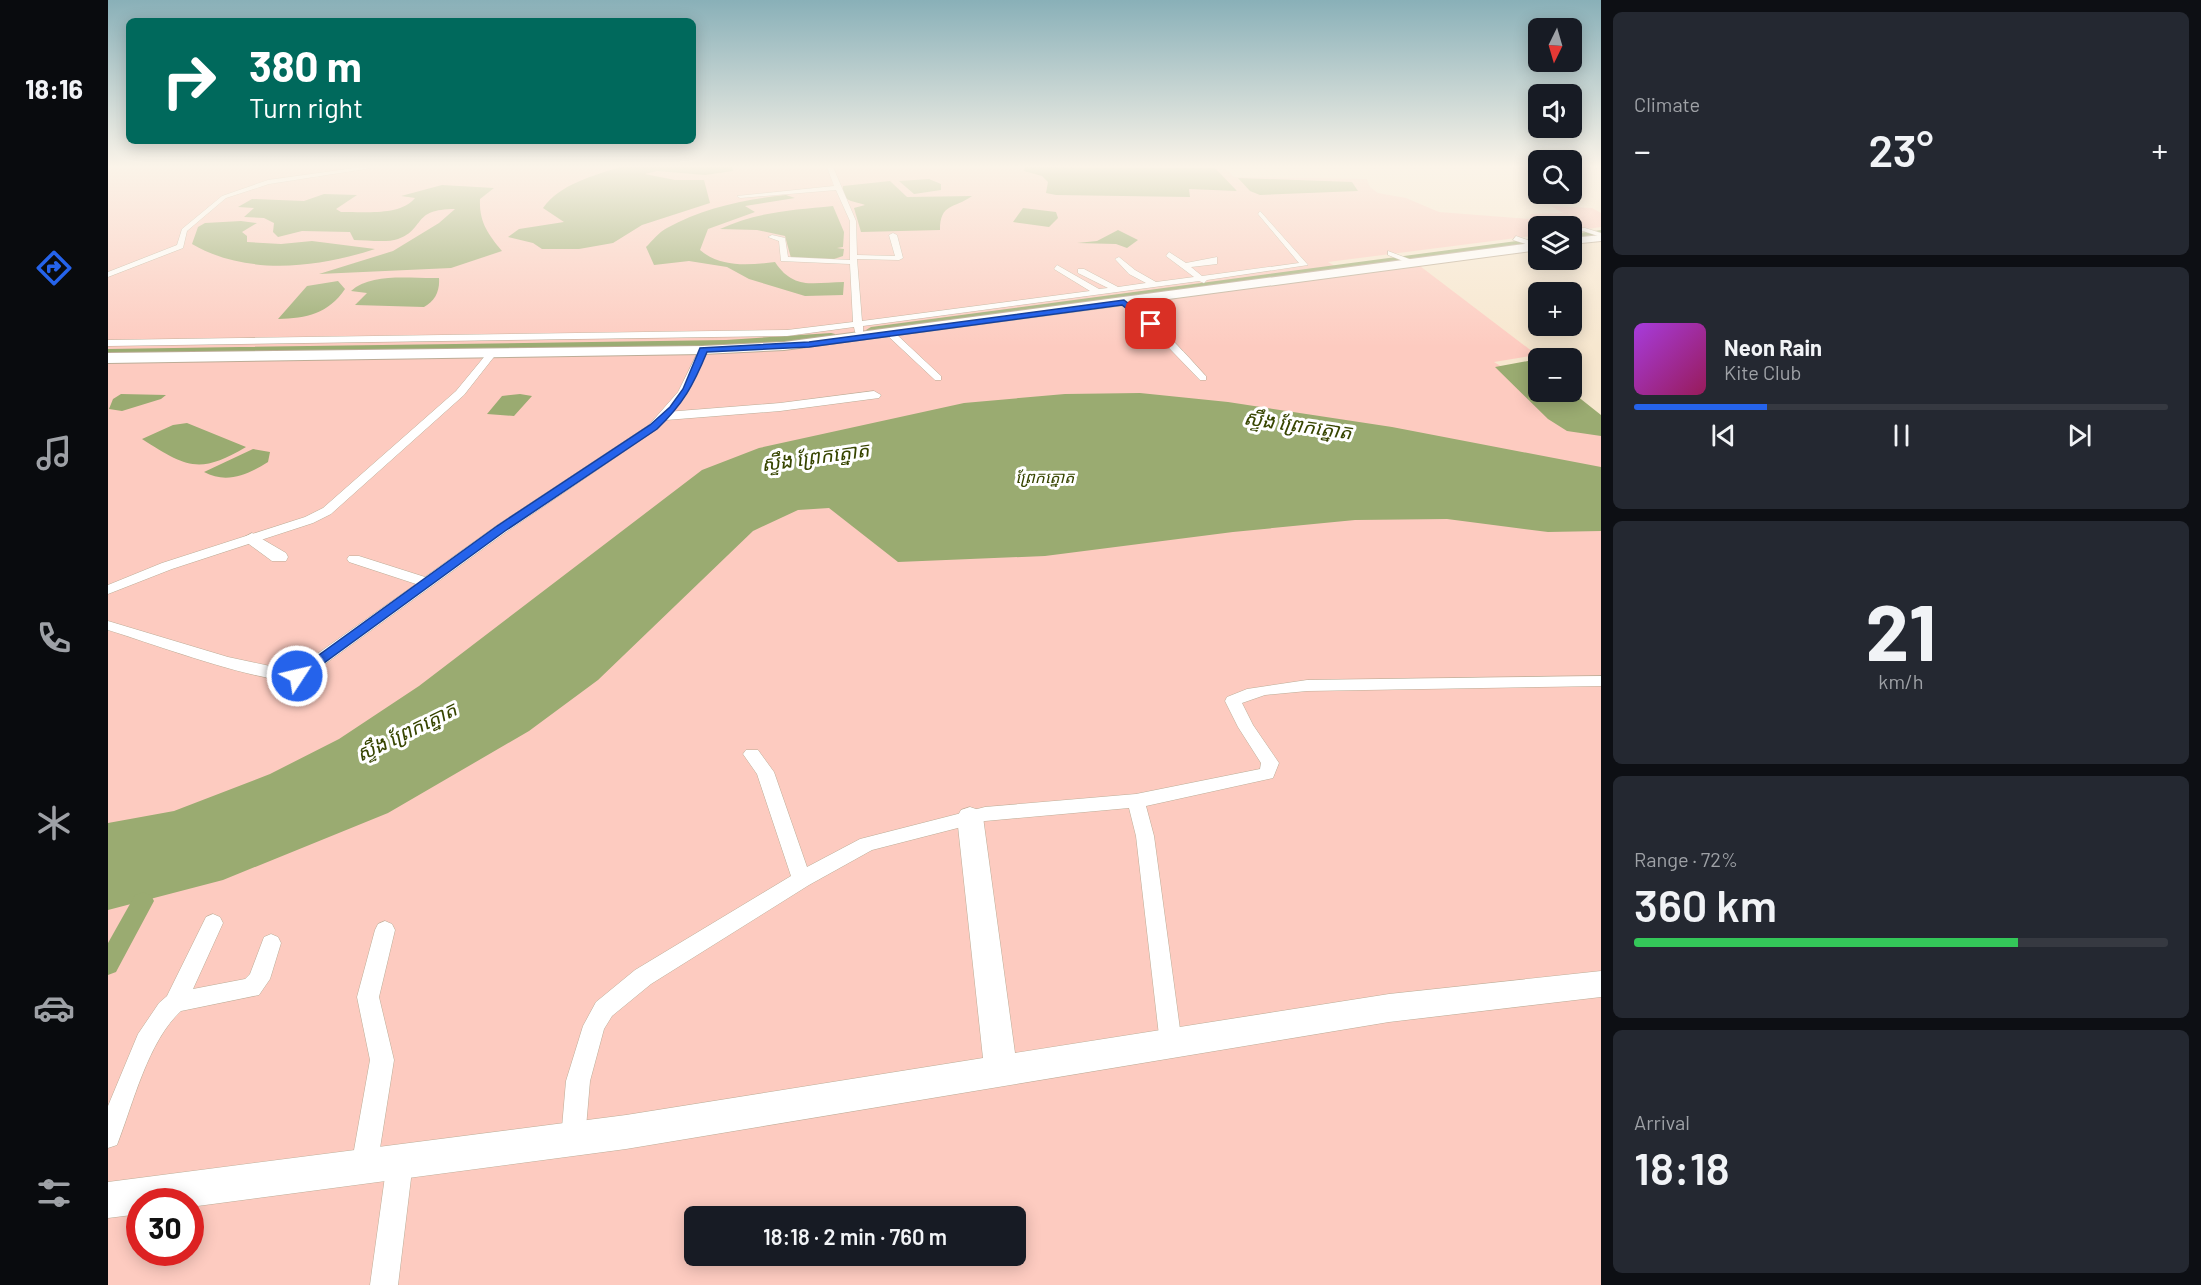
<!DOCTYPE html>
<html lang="en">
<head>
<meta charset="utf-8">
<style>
  :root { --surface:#171b24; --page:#242831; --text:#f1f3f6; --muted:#9ea1a6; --line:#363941; --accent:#2563eb }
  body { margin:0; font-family:Barlow,"Noto Sans Khmer",sans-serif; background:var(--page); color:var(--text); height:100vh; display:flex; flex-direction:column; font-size:22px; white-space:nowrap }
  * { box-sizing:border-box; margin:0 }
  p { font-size:20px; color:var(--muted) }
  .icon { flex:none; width:33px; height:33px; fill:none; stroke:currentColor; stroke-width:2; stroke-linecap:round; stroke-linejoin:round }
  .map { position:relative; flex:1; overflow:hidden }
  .drawer { display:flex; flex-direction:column; gap:12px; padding:12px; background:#0d0f14; width:600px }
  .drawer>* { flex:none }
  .banner { position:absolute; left:18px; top:18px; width:570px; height:126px; border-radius:9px; box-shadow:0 3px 15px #0003; background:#00695c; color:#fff; overflow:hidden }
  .needle { width:39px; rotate:185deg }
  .fabs { position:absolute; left:1420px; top:18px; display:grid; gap:12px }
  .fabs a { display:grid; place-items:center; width:54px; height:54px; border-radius:9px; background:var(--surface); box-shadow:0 3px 15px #0003; font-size:30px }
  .speed { position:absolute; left:18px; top:1188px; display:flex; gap:12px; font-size:30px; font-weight:700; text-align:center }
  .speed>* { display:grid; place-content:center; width:78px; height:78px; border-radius:50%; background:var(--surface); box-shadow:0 3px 15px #0003; line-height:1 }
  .speed .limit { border:9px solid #d22; background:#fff; color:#111 }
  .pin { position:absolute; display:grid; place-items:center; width:51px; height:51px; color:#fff; margin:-26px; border-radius:12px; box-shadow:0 3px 9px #0006 }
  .me { position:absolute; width:66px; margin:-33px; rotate:55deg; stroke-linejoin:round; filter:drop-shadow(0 0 4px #0008) }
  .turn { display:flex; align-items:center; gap:21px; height:126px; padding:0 24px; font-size:27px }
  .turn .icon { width:78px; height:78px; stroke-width:2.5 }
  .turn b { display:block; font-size:42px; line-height:51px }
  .big { font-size:45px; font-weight:600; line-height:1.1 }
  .drawer .card { flex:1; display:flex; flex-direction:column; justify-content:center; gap:9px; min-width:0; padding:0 21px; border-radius:9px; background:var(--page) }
  .drawer .dial { align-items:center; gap:0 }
  .dial b { font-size:78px; line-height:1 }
  .song { display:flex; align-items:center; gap:18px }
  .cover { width:72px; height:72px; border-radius:9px; background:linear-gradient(135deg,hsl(280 70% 55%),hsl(330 70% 35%)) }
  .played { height:6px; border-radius:3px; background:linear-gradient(90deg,var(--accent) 25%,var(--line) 25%) }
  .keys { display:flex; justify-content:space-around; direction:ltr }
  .heat { display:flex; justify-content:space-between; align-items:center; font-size:33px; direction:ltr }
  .charge { height:9px; border-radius:4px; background:linear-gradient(90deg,#34c759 72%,var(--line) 0) }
  .trip { position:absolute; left:576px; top:1206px; width:342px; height:60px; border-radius:9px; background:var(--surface); box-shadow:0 3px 15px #0003; font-weight:600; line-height:60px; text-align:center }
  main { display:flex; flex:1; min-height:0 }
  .tabs { display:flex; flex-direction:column; width:108px; justify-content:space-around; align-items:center; background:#090b0e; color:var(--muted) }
  .tabs .icon { width:42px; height:42px }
  .tabs .current { color:var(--accent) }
  .tabs b { font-size:27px; color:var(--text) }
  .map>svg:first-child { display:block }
  .green { fill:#fdcbc0; fill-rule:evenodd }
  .water { fill:#9aab71 }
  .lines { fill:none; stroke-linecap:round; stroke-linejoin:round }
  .canal { fill:#9aab71; fill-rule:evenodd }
  .street-casing { stroke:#bcad97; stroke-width:1 }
  .secondary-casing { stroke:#bcad97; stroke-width:1 }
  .primary-casing { stroke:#bcad97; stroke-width:2 }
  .street { fill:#fff; fill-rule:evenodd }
  .secondary { fill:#fff; fill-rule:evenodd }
  .primary { fill:#fff; fill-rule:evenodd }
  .route { fill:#2563eb; stroke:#184099; stroke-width:1.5 }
  .labels { text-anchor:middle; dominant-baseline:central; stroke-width:6; stroke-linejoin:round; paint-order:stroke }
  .far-water-label { font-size:16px; font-style:italic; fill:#374500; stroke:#fff }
  .water-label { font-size:20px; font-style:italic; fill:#374500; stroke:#fff }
</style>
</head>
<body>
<main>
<nav class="tabs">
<b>18:16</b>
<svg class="icon current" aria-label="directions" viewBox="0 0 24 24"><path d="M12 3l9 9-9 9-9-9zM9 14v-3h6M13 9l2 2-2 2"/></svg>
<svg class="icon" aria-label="music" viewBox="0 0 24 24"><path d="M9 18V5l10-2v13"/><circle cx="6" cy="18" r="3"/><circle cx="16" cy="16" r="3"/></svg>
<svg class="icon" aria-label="phone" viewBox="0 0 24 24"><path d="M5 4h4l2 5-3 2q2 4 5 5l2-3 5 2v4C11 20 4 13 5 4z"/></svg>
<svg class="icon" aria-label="climate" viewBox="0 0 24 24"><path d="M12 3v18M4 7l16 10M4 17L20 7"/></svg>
<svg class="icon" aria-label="car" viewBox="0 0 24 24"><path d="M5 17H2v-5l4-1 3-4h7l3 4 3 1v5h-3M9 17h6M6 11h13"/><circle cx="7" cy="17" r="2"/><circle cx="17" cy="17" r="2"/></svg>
<svg class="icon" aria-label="filters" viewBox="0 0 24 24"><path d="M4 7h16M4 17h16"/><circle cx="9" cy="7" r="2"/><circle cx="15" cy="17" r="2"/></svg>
</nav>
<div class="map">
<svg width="1493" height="1285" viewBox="0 0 1493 1285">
  <rect width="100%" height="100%" fill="#f7e7cf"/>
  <path class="green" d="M0 167H1116L1126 177 1259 179 1262 187 1270 193 1298 198 1331 212 1422 219 1423 214 1455 213 1443 206 1484 208 1493 213V227L1464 231V226H1431V235L1220 262 1237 272 1308 263 1429 355 1386 362 1431 389V392L1493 426V1285H0ZM32 1202H82V1252H32ZM586 1216H908V1256H586Z"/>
  <path class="water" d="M512 167H624L625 171 597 175 549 171 537 174 567 180H596L602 203 534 225 505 243 471 249H434L425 243 400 237 411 229 456 222 435 208C452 184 485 176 512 167Z
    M917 167 1107 168 1129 191 1081 189 1082 197 948 195 938 193 940 182 934 176 916 171Z
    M1130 178 1244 182 1250 191 1152 195 1142 191Z
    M821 179 833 184V190L806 194 791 181Z
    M782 181 799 197 864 196C846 209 832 203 832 230L753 232 746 208 757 205C747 201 733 203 735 186Z
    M334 185 386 188 372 199C371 222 380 234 394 251L343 268 211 274 285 251 331 223 347 209C303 209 318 229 290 239 278 243 259 240 246 240L242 232 194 231 170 237 165 232 166 223 156 218 136 217 146 208 130 207 144 199 196 201 216 194 249 195 228 209 233 212C255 211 291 217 307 198L293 196Z
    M678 195 687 198 637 206 647 212 600 229 592 250C613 268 641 265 667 262 686 291 707 282 736 282L735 295 697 296 641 279 619 267 581 261 546 265 538 247C544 241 551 232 559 228 595 208 637 199 678 195Z
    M725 206 736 232 735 247 729 248 736 249 735 256 726 259 683 258 677 236 649 230 612 229C648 212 685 210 725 206Z
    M915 208 948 212 950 218 941 227 905 222Z
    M133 221 149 223 134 232 139 236V242L173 244 204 241 267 249C209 268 139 276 84 244L90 227 97 223Z
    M1010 230 1030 240 1019 248 1008 244 969 243 989 241Z
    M331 278C332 291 327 301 316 307L247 305 259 293 243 291C264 272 304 279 331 278Z
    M230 281 237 289C220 314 199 318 170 319L199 286Z
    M1425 360 1431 365V392H1464L1493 415V436L1459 431 1440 419 1387 367Z
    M1032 393 1120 402 1284 427 1493 467V531L1440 532 1339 519 1247 520 1125 532 937 556 790 562 721 508 690 510 645 531 490 680 421 731 280 813 115 880 0 910V823L66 811 162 774 231 739 311 686 594 470 651 448 856 403 957 394Z
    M13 394 58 395 53 399 14 411 1 409 5 399Z
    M412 394 424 396 406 416 379 414 394 396Z
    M79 423 138 447C91 475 78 467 34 439L65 425Z
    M145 449 162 452 160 462C140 475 118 484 96 472Z"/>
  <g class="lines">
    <path class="canal" d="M1493 230V234L1464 238V234Z
      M1431 238V242L763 333 758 330 763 327Z
      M723 333 727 334V338L618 346 0 355V349L618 340Z
      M35 892 43 895 46 901 8 972 0 975V943L27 895Z"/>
    <defs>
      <path id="street" d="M254 167H270L161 184 118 198 79 231 75 248 0 277V272L69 245 74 229 114 196 160 180Z
        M719 167H725L748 221 749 255 787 256 781 235 785 233 789 235 795 258 791 260 749 259 754 321 982 291 946 269 949 265 991 289 1000 288 970 273V269H976L1010 287 1038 283 1021 274 1007 259 1011 257 1027 270 1048 282 1086 277 1058 256 1061 252 1078 263 1109 257V264L1083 267 1094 276 1191 263 1150 214 1152 211 1200 265 1099 280 1096 283 1091 281 755 326V332L751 335 747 332 746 327 679 336 0 346V340L679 330 745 322 742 264 673 261 671 241 660 237 664 235 677 238 680 257 742 260V221L728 190 632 198 629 196 726 186Z
        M1477 228 1493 233V237L1475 231 1464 233V229Z
        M1408 236 1431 244V248L1405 240Z
        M1280 251 1312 263 1305 265 1280 255Z
        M1012 300C1030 299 1084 361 1098 376V380H1092L1030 316 1012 304Z
        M780 332H786L833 376V380H827L780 336Z
        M592 348 600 350 580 392 549 429 398 532 195 680C163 688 37 641 0 630V621L120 657 185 671 308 584 241 562 239 559 241 556H251L317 577 388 526 541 425 570 392Z
        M384 350 389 353 356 395 223 514 205 523 64 569 0 594V585L54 563 197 517 215 508 348 391 381 351Z
        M1493 676V686L1199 691 1157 695 1134 703 1145 725 1171 763 1165 778 1038 806 1046 836 1074 1044 1071 1052 1063 1055 1055 1052 1052 1044 1028 836 1021 808 877 821 764 850 701 885 543 984 504 1016 496 1029 482 1081 477 1139 474 1148 465 1151 456 1148 453 1139 458 1081 475 1026 488 1002 527 970 683 876 649 774 635 754 638 750H650L666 772 699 867 752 839 877 807 1028 794 1152 769 1153 763 1130 727 1117 701 1119 697 1139 689 1199 680Z
        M105 914 112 917 115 923 85 989 137 979 142 974 156 937 163 934 170 937 173 943 162 979 151 995 73 1011C40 1041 25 1104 9 1145L0 1148V1106L30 1034 51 1003 59 996 98 917Z
        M277 921 284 924 287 930 271 997 286 1060 269 1167 265 1176 256 1180 247 1176 243 1167 262 1060 249 997 267 930 270 924Z
        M292 1149 301 1153 305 1162 290 1285H262L279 1162 283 1153Z"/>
      <path id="secondary" d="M766 391 773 395 771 398 672 411 558 420 551 416 558 412 672 403Z
        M144 533 178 553 180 557 178 561H164L138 542 135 538Z
        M862 807 871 810 875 817 907 1053 1281 994 1493 971V997L1281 1022 518 1149 82 1207V1202H32V1214L0 1218V1182L518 1115 875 1058 849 817 853 810Z"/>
      <path id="primary" d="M1493 235V241L1464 244V238Z
        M1431 242V250L676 350 595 354 0 363V353L595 346 676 342Z"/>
    </defs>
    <use href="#street" class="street-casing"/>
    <use href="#secondary" class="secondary-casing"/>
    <use href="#primary" class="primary-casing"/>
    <use href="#street" class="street"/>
    <use href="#secondary" class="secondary"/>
    <use href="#primary" class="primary"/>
  </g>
  <linearGradient id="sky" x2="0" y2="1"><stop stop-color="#89b0b8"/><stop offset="0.48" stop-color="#fbf4e9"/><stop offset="1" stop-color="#fbf4e9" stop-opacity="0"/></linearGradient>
  <rect width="1493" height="347" fill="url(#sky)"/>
  <path class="route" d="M1016 300 1046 323V326H1040L1014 305 701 347 599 352C585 386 575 404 549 429L397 531 194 679H184L182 676 389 526 542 425 562 407 575 389 592 348 701 342Z"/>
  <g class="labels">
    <g class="far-water-label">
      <text x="937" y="476">ព្រែកត្នោត</text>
    </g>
    <g class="water-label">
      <text transform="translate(1190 424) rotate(8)">ស្ទឹង ព្រែកត្នោត</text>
      <text transform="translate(707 456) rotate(-8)">ស្ទឹង ព្រែកត្នោត</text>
      <text transform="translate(298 731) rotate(-26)">ស្ទឹង ព្រែកត្នោត</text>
    </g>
  </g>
</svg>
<div class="fabs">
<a><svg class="needle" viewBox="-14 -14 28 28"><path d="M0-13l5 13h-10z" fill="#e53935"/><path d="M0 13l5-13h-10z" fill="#9ea1a6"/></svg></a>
<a><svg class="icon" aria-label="sound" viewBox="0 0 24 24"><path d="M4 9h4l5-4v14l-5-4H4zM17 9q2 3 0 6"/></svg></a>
<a><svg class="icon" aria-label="search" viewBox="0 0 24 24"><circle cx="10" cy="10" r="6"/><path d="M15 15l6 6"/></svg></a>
<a><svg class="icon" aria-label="layers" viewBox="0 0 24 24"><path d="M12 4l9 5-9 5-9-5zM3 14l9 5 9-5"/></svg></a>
<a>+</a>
<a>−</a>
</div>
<div class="speed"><div class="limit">30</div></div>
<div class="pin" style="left:1043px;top:324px;background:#d93025"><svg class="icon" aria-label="arrive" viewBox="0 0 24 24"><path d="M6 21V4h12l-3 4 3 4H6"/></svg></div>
<svg class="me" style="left:189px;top:676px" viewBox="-20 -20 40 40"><circle r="17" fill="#2563eb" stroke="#fff" stroke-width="3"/><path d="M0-11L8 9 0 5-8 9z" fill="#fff"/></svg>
<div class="trip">18:18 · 2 min · 760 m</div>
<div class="banner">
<div class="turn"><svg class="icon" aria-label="right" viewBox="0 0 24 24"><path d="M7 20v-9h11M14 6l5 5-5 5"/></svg><div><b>380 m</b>Turn right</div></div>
</div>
</div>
<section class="drawer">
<div class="card"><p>Climate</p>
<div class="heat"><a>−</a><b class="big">23°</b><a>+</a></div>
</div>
<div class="card">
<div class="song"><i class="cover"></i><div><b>Neon Rain</b><p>Kite Club</p></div></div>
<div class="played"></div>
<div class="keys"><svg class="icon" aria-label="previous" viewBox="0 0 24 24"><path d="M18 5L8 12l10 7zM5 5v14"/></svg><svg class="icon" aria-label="pause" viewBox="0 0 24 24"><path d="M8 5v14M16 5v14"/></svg><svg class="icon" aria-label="next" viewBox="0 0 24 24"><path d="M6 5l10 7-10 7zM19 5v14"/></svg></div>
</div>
<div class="card dial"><b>21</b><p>km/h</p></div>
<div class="card"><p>Range · 72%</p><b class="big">360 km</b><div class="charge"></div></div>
<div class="card"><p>Arrival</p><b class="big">18:18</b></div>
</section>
</main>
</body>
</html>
